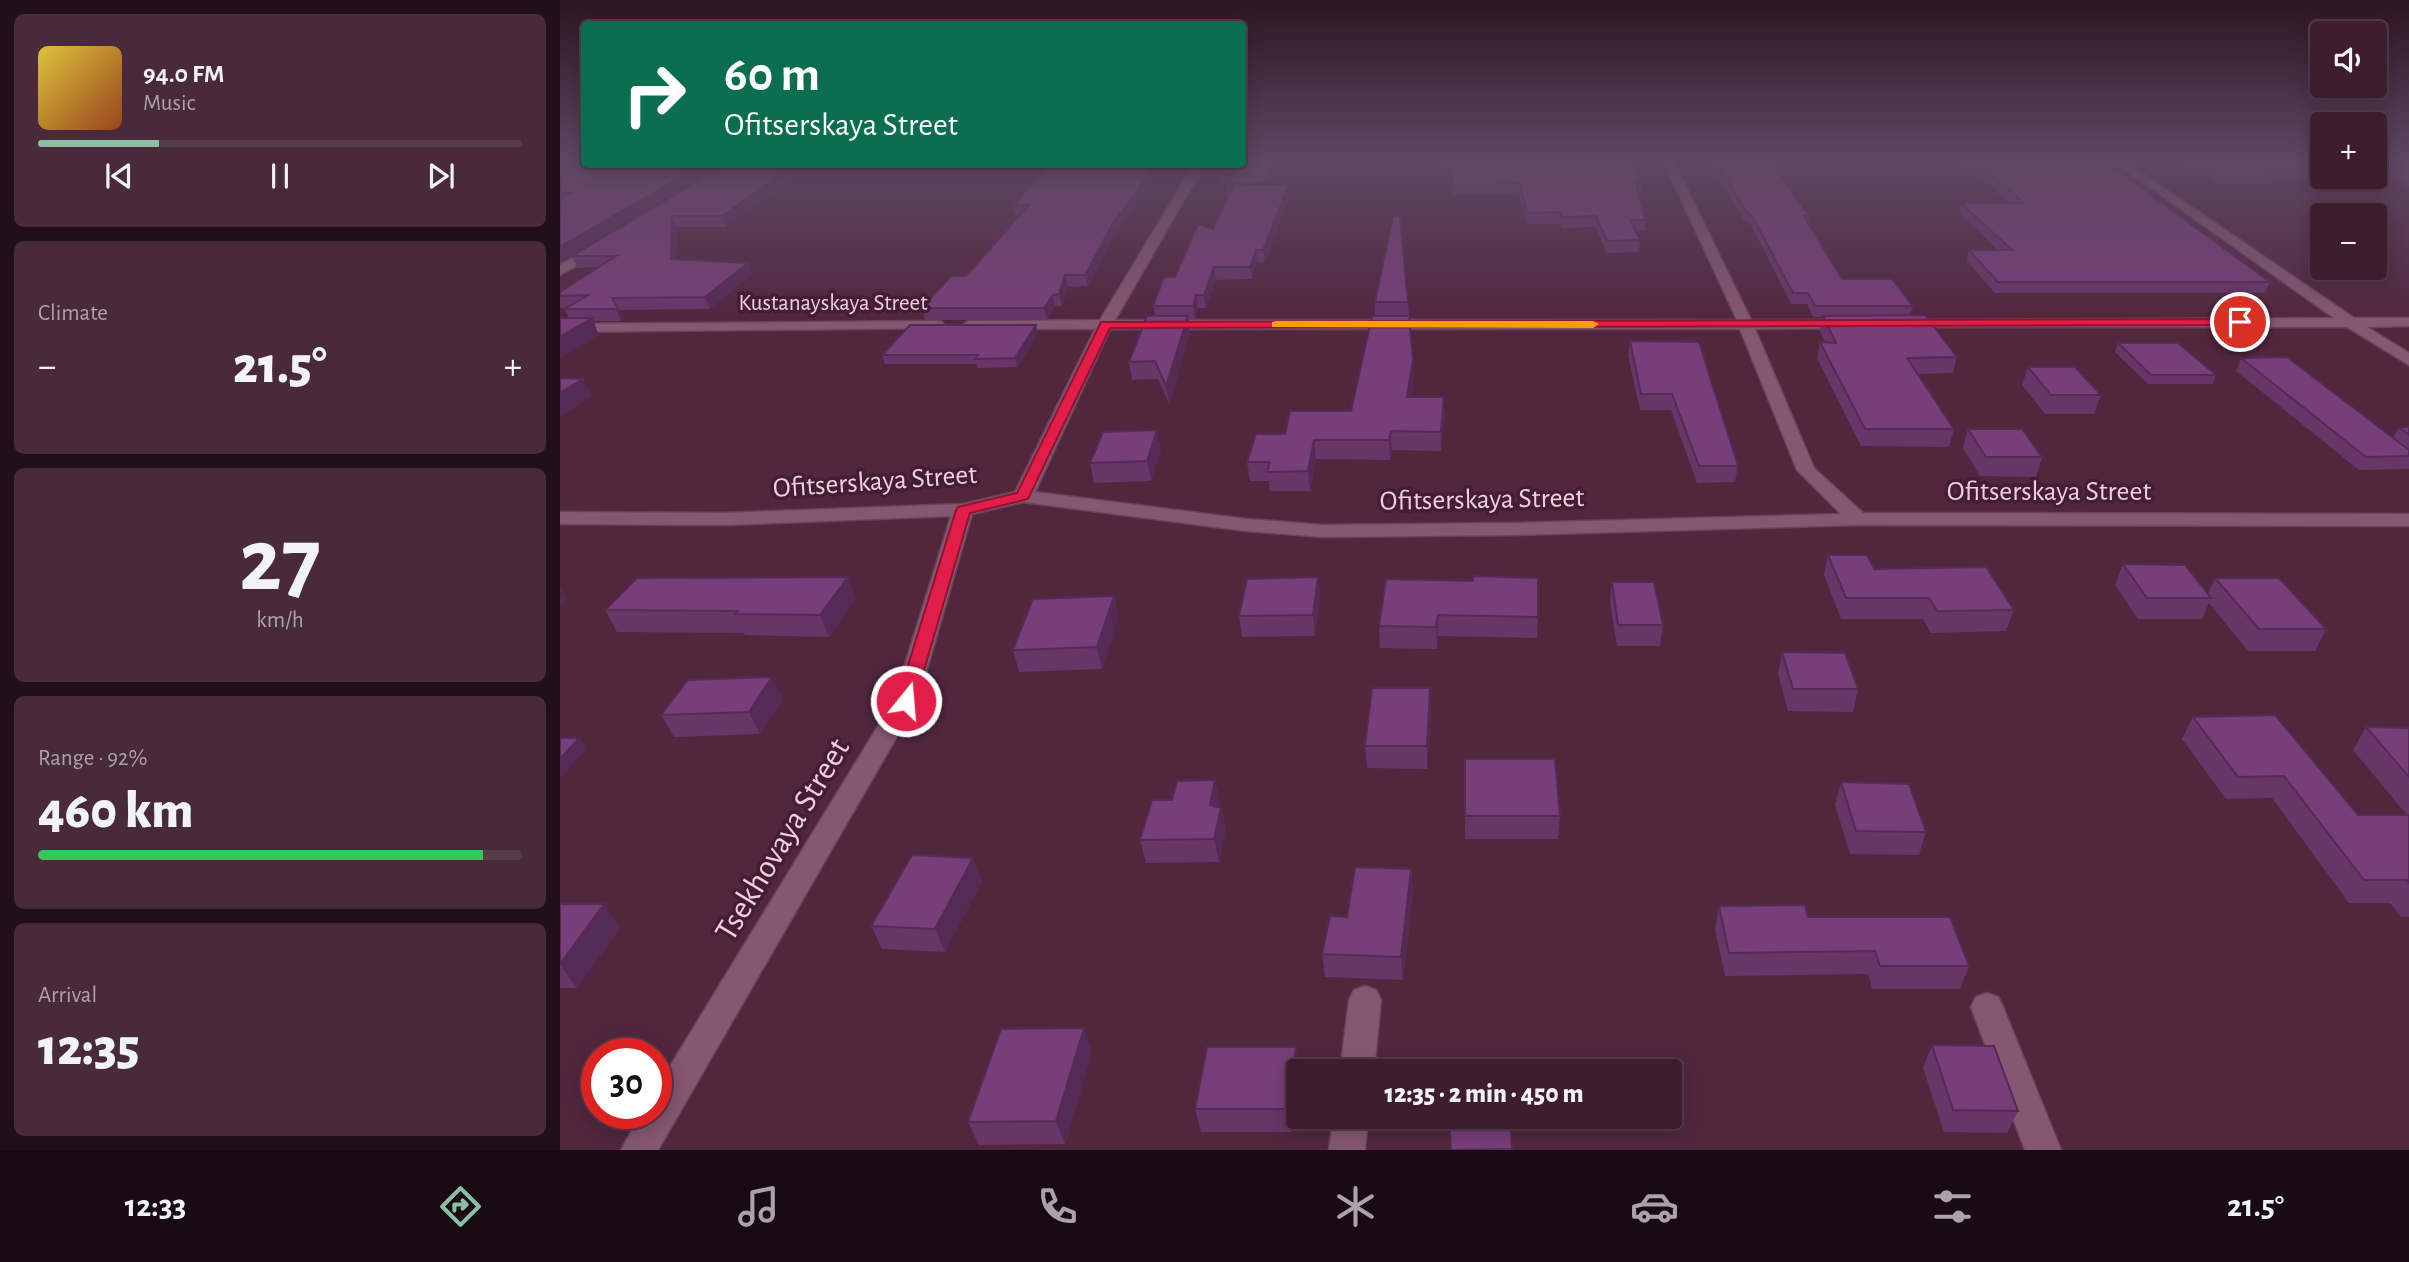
<!DOCTYPE html>
<html lang="en">
<head>
<meta charset="utf-8">
<style>
  :root { --surface:#3d1d2e; --page:#482a3a; --text:#f1f3f6; --muted:#ada2aa; --line:#563b4a; --accent:#8abfa5 }
  body { margin:0; font-family:"Alegreya Sans",sans-serif; background:var(--page); color:var(--text); height:100vh; display:flex; flex-direction:column; font-size:26px; white-space:nowrap }
  * { box-sizing:border-box; margin:0 }
  p { font-size:23px; color:var(--muted) }
  .icon { flex:none; width:38px; height:38px; fill:none; stroke:currentColor; stroke-width:2; stroke-linecap:round; stroke-linejoin:round }
  .map { position:relative; flex:1; overflow:hidden }
  .drawer { display:flex; flex-direction:column; gap:14px; padding:14px; background:#221019; width:560px }
  .drawer>* { flex:none }
  .banner { position:absolute; left:21px; top:21px; width:665px; height:147px; border-radius:7px; box-shadow:0 4px 18px #0003,0 0 0 2px var(--line); background:#0b6e4f; color:#fff; overflow:hidden }
  .fabs { position:absolute; left:1750px; top:21px; display:grid; gap:14px }
  .fabs a { display:grid; place-items:center; width:77px; height:77px; border-radius:7px; background:var(--surface); box-shadow:0 4px 18px #0003,0 0 0 2px var(--line); font-size:35px }
  .speed { position:absolute; left:21px; top:1038px; display:flex; gap:14px; font-size:35px; font-weight:700; text-align:center }
  .speed>* { display:grid; place-content:center; width:91px; height:91px; border-radius:50%; background:var(--surface); box-shadow:0 4px 18px #0003,0 0 0 2px var(--line); line-height:1 }
  .speed .limit { border:10px solid #d22; background:#fff; color:#111 }
  .pin { position:absolute; display:grid; place-items:center; width:60px; height:60px; color:#fff; margin:-30px; border:4px solid #fff; border-radius:50%; box-shadow:0 2px 7px #0007 }
  .me { position:absolute; width:77px; margin:-38px; rotate:17deg; stroke-linejoin:round; filter:drop-shadow(0 0 5px #0008) }
  .turn { display:flex; align-items:center; gap:24px; height:147px; padding:0 28px; font-size:32px }
  .turn .icon { width:91px; height:91px; stroke-width:2.5 }
  .turn b { display:block; font-size:49px; line-height:60px }
  .big { font-size:52px; font-weight:800; line-height:1.1 }
  .drawer .tile { flex:1; display:flex; flex-direction:column; justify-content:center; gap:10px; min-width:0; padding:0 24px; border-radius:10px; background:var(--page) }
  .drawer .dial { align-items:center; gap:0 }
  .dial b { font-size:91px; line-height:1 }
  .song { display:flex; align-items:center; gap:21px }
  .cover { width:84px; height:84px; border-radius:10px; background:linear-gradient(135deg,hsl(50 70% 55%),hsl(20 70% 35%)) }
  .played { height:7px; border-radius:4px; background:linear-gradient(90deg,var(--accent) 25%,var(--line) 25%) }
  .keys { display:flex; justify-content:space-around; direction:ltr }
  .heat { display:flex; justify-content:space-between; align-items:center; font-size:38px; direction:ltr }
  .charge { height:10px; border-radius:5px; background:linear-gradient(90deg,#34c759 92%,var(--line) 0) }
  .trip { position:absolute; left:726px; top:1059px; width:396px; height:70px; border-radius:7px; background:var(--surface); box-shadow:0 4px 18px #0003,0 0 0 2px var(--line); font-weight:800; line-height:70px; text-align:center }
  .menu { display:flex; height:112px; justify-content:space-around; align-items:center; background:#180c12; color:var(--muted) }
  .menu .icon { width:49px; height:49px }
  .menu .on { color:var(--accent) }
  .menu b { font-size:32px; color:var(--text) }
  main { display:flex; flex:1; min-height:0 }
  .map>svg:first-child { display:block }
  .lines { fill:none; stroke-linecap:round; stroke-linejoin:round }
  .minor-casing { stroke:#694459; stroke-width:3 }
  .minor { fill:#855770; fill-rule:evenodd }
  .wall { fill:#673568 }
  .shaded-wall { fill:#542b55 }
  .building { fill:#783e79; stroke:#542b55; stroke-width:2 }
  .route { fill:#e11d48; stroke:#92132f; stroke-width:2 }
  .slow { fill:#f59e0b }
  .labels { text-anchor:middle; dominant-baseline:central; stroke-width:7; stroke-linejoin:round; paint-order:stroke }
  .far-street-label { font-size:23px; fill:#edd1df; stroke:#451d34 }
  .street-label { font-size:28px; fill:#edd1df; stroke:#451d34 }
  .near-street-label { font-size:33px; fill:#edd1df; stroke:#451d34 }
</style>
</head>
<body>
<main>
<section class="drawer">
<div class="tile">
<div class="song"><i class="cover"></i><div><b>94.0 FM</b><p>Music</p></div></div>
<div class="played"></div>
<div class="keys"><svg class="icon" aria-label="previous" viewBox="0 0 24 24"><path d="M18 5L8 12l10 7zM5 5v14"/></svg><svg class="icon" aria-label="pause" viewBox="0 0 24 24"><path d="M8 5v14M16 5v14"/></svg><svg class="icon" aria-label="next" viewBox="0 0 24 24"><path d="M6 5l10 7-10 7zM19 5v14"/></svg></div>
</div>
<div class="tile"><p>Climate</p>
<div class="heat"><a>−</a><b class="big">21.5°</b><a>+</a></div>
</div>
<div class="tile dial"><b>27</b><p>km/h</p></div>
<div class="tile"><p>Range · 92%</p><b class="big">460 km</b><div class="charge"></div></div>
<div class="tile"><p>Arrival</p><b class="big">12:35</b></div>
</section>
<div class="map">
<svg width="1849" height="1150" viewBox="0 0 1849 1150">
  <rect width="100%" height="100%" fill="#51273e"/>
  <g class="lines">
    <defs>
      <path id="minor" d="M1102 158H1112L1191 320H1290L1297 324 1290 328 1195 329 1254 468 1303 513 1849 514V526L1298 525 953 535 763 537 686 531 463 502 412 514 358 700 98 1150H61L82 1113H96V1089L334 700 391 516 164 525 0 524V512L164 513 403 504 455 492 535 329H409L402 325 409 321 540 320 634 164H645L555 320H1177ZM550 329H1180L1237 470 1281 514 953 523 763 525 686 519 475 492Z
        M1549 158H1560L1794 318H1849V326L1807 327 1849 353V365L1787 327H1339L1337 324 1344 320 1774 318Z
        M38 244 43 245V251L0 275V265Z
        M377 321 382 322 384 325 382 328 0 332V324Z
        M805 986 816 990 821 1000 814 1071H780L789 1000 794 990Z
        M1427 993 1438 997 1443 1007 1501 1150H1465L1411 1007 1416 997Z
        M774 1116H808L805 1150H769Z"/>
    </defs>
    <use href="#minor" class="minor-casing"/>
    <use href="#minor" class="minor"/>
  </g>
  <path class="wall" d="M881 158 1083 182 1082 193H1079L1085 220V231H1076L1080 240 1079 252 1046 253 1036 227 1002 228 1000 224H967L959 195H892V173H881Z
    M1148 158H1208L1249 216 1248 222 1282 279 1353 306 1350 315 1397 357 1393 373 1358 374 1394 429 1389 447 1301 446 1257 358 1260 342H1265L1260 331 1263 317H1253L1247 304H1231L1190 223H1186L1160 181Z
    M1398 158H1551L1549 162H1546L1710 282 1705 293H1435L1407 261 1409 250H1438L1399 213 1401 203H1450Z
    M1563 158H1762V177H1815V158H1849V186L1836 179H1714L1713 183H1656L1624 162H1570Z
    M163 164 0 262V175Z
    M167 164 166 227H117L116 259 192 274 150 309 59 310 64 320 61 321H33L39 335 9 318 4 309 7 308H0V292L38 267 17 268 12 256Z
    M664 164 730 195 705 262H697L692 279 656 280 646 308H638L635 319H628L630 333 609 404 598 379 572 380 569 362 595 316 593 306 615 277 653 229 669 195H667L666 188 668 183H660L659 176Z
    M579 202 556 232 528 286 508 287 502 306H495L487 320H365L362 308 406 276 459 216H456L454 205Z
    M815 302H848L854 378 851 397 885 416 881 451 832 450 830 460 756 459 750 491H710L709 481H690L687 462 725 434 791 411 815 316Z
    M478 334 457 367 418 368 417 364H325L322 355Z
    M1070 341 1178 466 1175 482 1137 483 1111 410H1080L1068 356Z
    M1558 343 1656 375 1653 384H1588L1555 352Z
    M1681 358 1833 438 1839 427H1849V469L1799 470 1676 371Z
    M1468 367 1541 395 1534 414H1485L1462 385Z
    M1408 429 1482 457 1476 477 1420 476 1403 448Z
    M601 449 591 481 534 483 530 463Z
    M1268 555 1454 610 1446 631 1371 633 1363 619H1281L1264 575Z
    M1563 564 1648 594 1655 578 1766 629 1755 651H1688L1649 603 1642 619H1578L1555 585Z
    M758 577 760 598 755 636 682 637 679 616Z
    M826 579 978 617 977 638 878 636 877 649 820 648 819 626Z
    M1052 582 1103 625 1100 646H1057L1050 603Z
    M554 596 558 617 542 669 459 672 453 650Z
    M296 598 269 637 185 635 184 633 57 632 45 610Z
    M1222 652 1298 689 1293 712 1228 711 1218 674Z
    M223 699 200 734 114 737 101 715Z
    M871 710 867 769 807 768 805 746Z
    M1633 717 1798 815H1847L1793 750 1806 727 1849 728V917H1841L1830 903H1789L1712 798 1666 799 1622 739Z
    M655 780 660 803 659 807 661 808 666 831 659 862 586 863 580 840 612 800Z
    M1281 782 1366 832 1359 855 1290 854 1275 805Z
    M905 816H1000L998 839H905Z
    M851 869 853 892 843 980 765 977 762 954 787 917Z
    M422 881 385 952 322 949 311 926Z
    M0 904 60 927 17 988H0Z
    M1159 906 1248 917 1409 966 1400 989H1312L1308 974 1165 976 1155 929Z
    M1372 1045 1458 1111 1447 1133 1384 1132 1363 1068Z
    M736 1047 740 1070 732 1132H641L635 1109Z
    M532 1051 505 1144 419 1145 408 1122Z"/>
  <path class="shaded-wall" d="M714 158H717L704 194 703 187Z
    M143 164H163L0 262V247Z
    M236 164H253L166 227 162 216Z
    M594 164H602L579 202 556 232 528 286 525 275 554 221Z
    M729 184 730 195 705 262 703 250Z
    M112 216 117 227 116 270 111 259Z
    M696 250 697 262 692 279 690 267Z
    M188 263 192 274 150 309 145 297Z
    M654 267 656 280 646 308 644 295Z
    M505 275 508 287 502 306 499 294Z
    M493 295 495 306 487 320 484 308Z
    M636 295 638 308 635 319 633 306Z
    M58 308 64 320 61 321 56 309Z
    M628 316 630 333 609 404 606 386Z
    M32 318 39 335 0 359V337Z
    M476 325 478 334 457 367 455 358Z
    M853 360 854 378 848 415 847 397Z
    M23 379 32 396 0 417V393Z
    M884 397 885 416 881 451V432Z
    M597 430 601 449 591 481 587 461Z
    M831 431 832 450 830 460 829 440Z
    M754 440 756 459 750 491 748 471Z
    M288 577 296 598 269 637 260 615Z
    M758 577 760 598 755 636 753 615Z
    M0 586 7 599 0 606Z
    M554 596 558 617 542 669 537 647Z
    M878 615V636L877 649 876 627Z
    M212 677 223 699 200 734 189 712Z
    M870 688 871 710 867 769V746Z
    M19 738 26 749 0 779V759Z
    M655 780 660 803 654 827 650 805Z
    M661 808 666 831 659 862 654 839Z
    M413 858 422 881 385 952 375 929Z
    M851 869 853 892 843 980 841 957Z
    M44 904 60 927 17 988 0 964Z
    M524 1028 532 1051 505 1144 496 1121Z
    M736 1047 740 1070 738 1071V1082L732 1132 728 1109Z"/>
  <path class="building" d="M682 158H714L704 184H674L672 187 666 188 672 175 659 176 664 164H682Z
    M881 158H1067L1083 182H1076L1085 220H1071L1080 240 1047 241 1036 216 1002 217 1000 212 967 213 959 184 892 185V162H880Z
    M1154 158H1208L1249 216H1244L1282 279H1332L1353 306H1255L1248 293H1233L1191 214H1188Z
    M1411 158H1540L1710 282H1438L1409 250H1452L1401 203H1464Z
    M1635 158H1762V170H1710L1717 173H1659Z
    M1815 158H1849V174L1841 170H1815Z
    M24 163V164H143L0 247V199L10 193H0V175Z
    M167 164H236L162 216H112L111 259 188 263 145 297 52 298 58 308 56 309H4L29 295 0 296V292L56 256H12Z
    M489 164H594L577 192 554 221 525 275H505L499 294 493 295 484 308H362L391 276H406L469 205H454Z
    M674 184H729L703 250H696L690 267H654L644 295H636L633 306H593L604 277H615L638 224 653 229Z
    M833 216H840L848 302H815Z
    M1365 315 1397 357 1347 358 1394 429H1305L1260 342 1276 343 1263 316Z
    M587 316H628L606 386 595 361 569 362Z
    M812 316H849L853 360 847 397H884L881 432 831 431 829 440H754L748 471 707 472 710 462H687L696 434H725L730 411H791Z
    M0 318H32L0 337Z
    M350 325H476L455 358 415 359 418 355H322Z
    M1070 341 1139 342 1178 466H1139L1112 394H1081Z
    M1558 343H1618L1656 375H1591Z
    M1727 357 1849 450V456L1806 457 1681 358Z
    M1468 367H1515L1541 395H1491Z
    M0 378 23 379 0 393Z
    M1839 427H1849V435Z
    M1408 429H1462L1482 457H1426Z
    M597 430 587 461 530 463 543 432Z
    M1268 555H1307L1314 569 1426 567 1454 610 1377 611 1369 598H1286Z
    M1563 564 1625 565 1651 598H1587Z
    M913 576 978 578V617L878 615 876 627 819 626 826 579 913 581Z
    M288 577 260 615 175 614 178 611 45 610 77 578Z
    M758 577 753 615 679 616 687 579Z
    M1655 578H1719L1766 629H1699Z
    M1052 582H1094L1103 625H1058Z
    M554 596 537 647 453 650 473 599Z
    M1222 652 1285 653 1298 689H1233Z
    M212 677 189 712 101 715 128 680Z
    M812 688H870L867 746H805Z
    M1715 715 1798 815H1849V883L1847 880H1804L1724 776 1678 777 1633 717Z
    M1806 727 1849 728V777Z
    M0 738H19L0 759Z
    M905 759H995L1000 816H905Z
    M655 780 650 805 661 808 654 839 580 840 592 800H612L617 781Z
    M1281 782 1349 784 1366 832 1296 831Z
    M352 855 413 858 375 929 311 926Z
    M795 867 851 869 841 957 762 954 770 916 787 917Z
    M0 904H44L0 964Z
    M1245 905 1248 917H1390L1409 966H1320L1315 951 1169 953 1159 906Z
    M524 1028 496 1121 408 1122 441 1029Z
    M1372 1045 1434 1046 1458 1111 1393 1110Z
    M647 1047H736L728 1109H635Z
    M946 1067 947 1071H888Z
    M889 1116H950L952 1149 891 1150Z"/>
  <linearGradient id="sky" x2="0" y2="1"><stop stop-color="#2d1522"/><stop offset="0.5" stop-color="#5f4763"/><stop offset="1" stop-color="#5f4763" stop-opacity="0"/></linearGradient>
  <rect width="1849" height="319" fill="url(#sky)"/>
  <path class="route" d="M1680 319 1685 322 1684 325 550 328 468 499 410 513 355 701 353 705H340L337 701 396 510 398 507 457 493 541 322Z"/>
  <path class="slow" d="M716 321H1033L1039 324 1033 328 712 327V322Z"/>
  <g class="labels">
    <g class="far-street-label">
      <text x="273" y="303">Kustanayskaya Street</text>
    </g>
    <g class="street-label">
      <text transform="translate(315 482) rotate(-4)">Ofitserskaya Street</text>
      <text x="1489" y="492">Ofitserskaya Street</text>
      <text transform="translate(922 500) rotate(-1)">Ofitserskaya Street</text>
    </g>
    <g class="near-street-label">
      <text transform="translate(223 840) rotate(-59)">Tsekhovaya Street</text>
    </g>
  </g>
</svg>
<div class="fabs">
<a><svg class="icon" aria-label="sound" viewBox="0 0 24 24"><path d="M4 9h4l5-4v14l-5-4H4zM17 9q2 3 0 6"/></svg></a>
<a>+</a>
<a>−</a>
</div>
<div class="speed"><div class="limit">30</div></div>
<div class="pin" style="left:1680px;top:322px;background:#d93025"><svg class="icon" aria-label="arrive" viewBox="0 0 24 24"><path d="M6 21V4h12l-3 4 3 4H6"/></svg></div>
<svg class="me" style="left:346px;top:701px" viewBox="-20 -20 40 40"><circle r="17" fill="#e11d48" stroke="#fff" stroke-width="3"/><path d="M0-11L8 9 0 5-8 9z" fill="#fff"/></svg>
<div class="trip">12:35 · 2 min · 450 m</div>
<div class="banner">
<div class="turn"><svg class="icon" aria-label="right" viewBox="0 0 24 24"><path d="M7 20v-9h11M14 6l5 5-5 5"/></svg><div><b>60 m</b>Ofitserskaya Street</div></div>
</div>
</div>
</main>
<nav class="menu">
<b>12:33</b>
<svg class="icon on" aria-label="directions" viewBox="0 0 24 24"><path d="M12 3l9 9-9 9-9-9zM9 14v-3h6M13 9l2 2-2 2"/></svg>
<svg class="icon" aria-label="music" viewBox="0 0 24 24"><path d="M9 18V5l10-2v13"/><circle cx="6" cy="18" r="3"/><circle cx="16" cy="16" r="3"/></svg>
<svg class="icon" aria-label="phone" viewBox="0 0 24 24"><path d="M5 4h4l2 5-3 2q2 4 5 5l2-3 5 2v4C11 20 4 13 5 4z"/></svg>
<svg class="icon" aria-label="climate" viewBox="0 0 24 24"><path d="M12 3v18M4 7l16 10M4 17L20 7"/></svg>
<svg class="icon" aria-label="car" viewBox="0 0 24 24"><path d="M5 17H2v-5l4-1 3-4h7l3 4 3 1v5h-3M9 17h6M6 11h13"/><circle cx="7" cy="17" r="2"/><circle cx="17" cy="17" r="2"/></svg>
<svg class="icon" aria-label="filters" viewBox="0 0 24 24"><path d="M4 7h16M4 17h16"/><circle cx="9" cy="7" r="2"/><circle cx="15" cy="17" r="2"/></svg>
<b>21.5°</b>
</nav>
</body>
</html>
